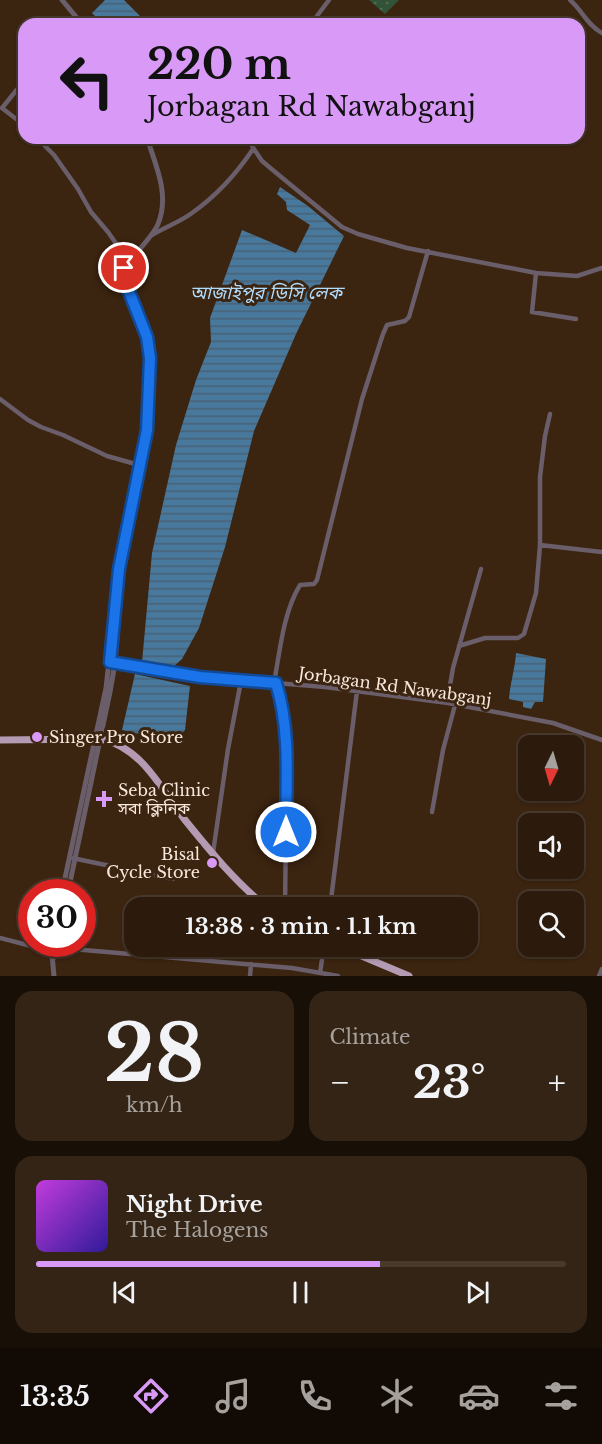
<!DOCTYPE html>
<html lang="en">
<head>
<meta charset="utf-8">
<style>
  :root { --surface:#2c1b0c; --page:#342415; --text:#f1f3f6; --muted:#a6a19d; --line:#48392d; --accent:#d99af7 }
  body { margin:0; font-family:"Libre Baskerville","Noto Sans Bengali",serif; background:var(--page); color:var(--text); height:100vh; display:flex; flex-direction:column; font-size:22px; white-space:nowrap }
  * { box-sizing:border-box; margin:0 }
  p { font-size:20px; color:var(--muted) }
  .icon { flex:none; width:33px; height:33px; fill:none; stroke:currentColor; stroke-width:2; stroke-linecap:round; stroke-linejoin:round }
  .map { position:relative; height:976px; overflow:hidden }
  .details { display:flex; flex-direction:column; gap:15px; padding:15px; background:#180f07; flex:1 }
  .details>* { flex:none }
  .top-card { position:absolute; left:18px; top:18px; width:567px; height:126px; border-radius:18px; box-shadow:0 2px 4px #0004,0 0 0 2px var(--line); background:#d99af7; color:#111; overflow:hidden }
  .needle { width:39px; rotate:185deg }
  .tools { position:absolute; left:518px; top:735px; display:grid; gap:12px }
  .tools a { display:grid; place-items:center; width:66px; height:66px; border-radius:12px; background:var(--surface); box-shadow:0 2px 4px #0004,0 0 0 2px var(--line); font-size:30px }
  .speed { position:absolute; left:18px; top:879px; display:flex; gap:12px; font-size:30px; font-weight:700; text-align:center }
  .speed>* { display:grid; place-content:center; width:78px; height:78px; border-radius:50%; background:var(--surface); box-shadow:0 2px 4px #0004,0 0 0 2px var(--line); line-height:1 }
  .speed .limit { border:9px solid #d22; background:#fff; color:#111 }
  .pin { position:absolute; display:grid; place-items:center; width:51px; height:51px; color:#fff; margin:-26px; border:3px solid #fff; border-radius:50%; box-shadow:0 2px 6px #0007 }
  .me { position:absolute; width:66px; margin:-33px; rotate:0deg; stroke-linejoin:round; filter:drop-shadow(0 0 4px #0008) }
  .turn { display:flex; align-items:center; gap:21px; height:126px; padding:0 30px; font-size:27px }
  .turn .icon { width:78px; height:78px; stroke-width:2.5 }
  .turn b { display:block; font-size:42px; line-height:51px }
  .big { font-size:45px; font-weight:800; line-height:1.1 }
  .details .widget { flex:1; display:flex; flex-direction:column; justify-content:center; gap:9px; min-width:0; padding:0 21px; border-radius:18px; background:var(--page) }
  .details .dial { align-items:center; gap:0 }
  .dial b { font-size:78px; line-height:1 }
  .song { display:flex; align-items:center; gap:18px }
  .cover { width:72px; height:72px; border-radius:9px; background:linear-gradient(135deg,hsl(290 70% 55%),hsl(250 70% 35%)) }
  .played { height:6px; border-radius:3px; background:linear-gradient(90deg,var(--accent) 65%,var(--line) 65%) }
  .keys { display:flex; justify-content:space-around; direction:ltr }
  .heat { display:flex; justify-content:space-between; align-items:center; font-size:33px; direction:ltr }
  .details .tiles { flex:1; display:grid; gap:15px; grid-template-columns:1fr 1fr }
  .widget:last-child { grid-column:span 2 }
  .trip { position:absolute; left:124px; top:897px; width:354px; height:60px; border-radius:18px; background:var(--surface); box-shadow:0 2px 4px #0004,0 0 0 2px var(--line); font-weight:800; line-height:60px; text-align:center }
  .tabs { display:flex; height:96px; justify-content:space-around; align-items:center; background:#120b05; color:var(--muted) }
  .tabs .icon { width:42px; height:42px }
  .tabs .selected { color:var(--accent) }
  .tabs b { font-size:27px; color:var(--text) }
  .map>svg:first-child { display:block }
  .grass { fill:url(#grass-dots) }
  .water { fill:url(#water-rules) }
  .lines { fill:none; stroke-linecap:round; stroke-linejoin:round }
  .minor { stroke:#695e69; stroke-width:4.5 }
  .tertiary { stroke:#695e69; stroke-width:5 }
  .trunk { stroke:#b49bb3; stroke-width:7 }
  .route-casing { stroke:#114b97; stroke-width:15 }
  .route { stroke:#1a73e8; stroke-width:10 }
  .poi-dot { fill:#d99af7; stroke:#3b2410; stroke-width:2 }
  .labels { text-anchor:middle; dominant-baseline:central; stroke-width:6; stroke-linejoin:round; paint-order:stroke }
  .street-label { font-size:16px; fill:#f8e8dc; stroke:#3b2410 }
  .poi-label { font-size:16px; fill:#f8e8dc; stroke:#3b2410; text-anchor:start }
  .water-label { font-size:18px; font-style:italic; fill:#b1dcfd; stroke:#3b2410 }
</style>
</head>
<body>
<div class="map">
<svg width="602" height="976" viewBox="0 0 602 976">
  <defs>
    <pattern id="grass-dots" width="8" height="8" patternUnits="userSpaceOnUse" patternTransform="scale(1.5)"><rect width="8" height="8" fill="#325337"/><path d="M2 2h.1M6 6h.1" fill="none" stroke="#506c53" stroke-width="1.8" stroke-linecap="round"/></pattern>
    <pattern id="water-rules" width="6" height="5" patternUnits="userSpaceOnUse" patternTransform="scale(1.5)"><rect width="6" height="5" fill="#48789c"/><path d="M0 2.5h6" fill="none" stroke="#496274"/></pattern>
  </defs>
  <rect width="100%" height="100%" fill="#3b2410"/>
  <path class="grass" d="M369 0H399L385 14Z"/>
  <path class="water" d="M105 0H124L148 24H103L92 13Z
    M280 187 308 206 344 236 296 334 254 431 225 547 199 628 182 659 173 667 142 662 152 553 176 445 196 380 211 342 210 318 242 230 296 253 310 225 287 210 286 202 277 194Z
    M516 653 546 659 543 702H535L531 709 523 707V702L509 699C510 683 515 669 516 653Z
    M135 674 190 686 185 730 175 742 122 730Z"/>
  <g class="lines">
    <path class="minor" d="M570 0C582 10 587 25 602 33
      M311 24 329 0
      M24 81 2 108 24 125
      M37 138 54 155 78 189 91 212 108 232 129 262
      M254 138 252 146 262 161 280 176 342 227 358 234 407 248 536 273 577 276 602 268
      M152 235C165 227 180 222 192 213 216 196 237 173 253 149
      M536 273 532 312 576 319
      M0 399 28 420 41 427 63 435 107 456 139 465
      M540 545 602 552
      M459 646 485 638H518L524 634 536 593 540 545V477L545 436 550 414
      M110 662 200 677 325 687 448 703 553 723 602 740
      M274 683C280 651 283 613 300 585L314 584 317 580 362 399 383 334 387 325 405 321 409 317 428 251
      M276 683 282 701 287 743 285 908
      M447 703 453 668 481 569
      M432 812 443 750 455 705
      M213 853 228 749 241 681
      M72 858 173 879
      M330 908 357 691
      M0 938 39 948 84 950 292 968 338 976
      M320 973 324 946
      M250 976 251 964
      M599 976 602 969"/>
    <path class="tertiary" d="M62 0 82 24
      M62 892 106 688 115 609 117 603
      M68 892 110 692 115 663 119 610 117 603 119 569 147 430 150 358 147 337 128 289 124 268C133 256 154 235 158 224 170 195 156 166 147 138
      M51 944 54 976
      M53 959 58 944"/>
    <path class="trunk" d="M0 740 101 739C143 748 161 789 185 820 210 851 237 884 268 908
      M338 946 409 976"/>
  </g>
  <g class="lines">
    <defs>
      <path id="route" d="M124 268 128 289 147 337 150 358 147 430 119 569 110 662 200 677 276 683C291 731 286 783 286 832"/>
    </defs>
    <use href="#route" class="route-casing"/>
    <use href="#route" class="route"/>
  </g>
  <g class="poi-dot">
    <circle cx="37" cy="737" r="6"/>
    <path d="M101 790h6v6h6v6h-6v6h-6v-6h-6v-6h6z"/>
    <circle cx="212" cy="863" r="6"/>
  </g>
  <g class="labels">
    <g class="street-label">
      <text transform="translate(395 686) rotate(8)">Jorbagan Rd Nawabganj</text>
    </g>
    <g class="poi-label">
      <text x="49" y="737">Singer Pro Store</text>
      <text x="118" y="790">Seba Clinic<tspan x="118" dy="18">সবা ক্লিনিক</tspan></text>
      <text x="200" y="854" text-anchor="end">Bisal<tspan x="200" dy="18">Cycle Store</tspan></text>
    </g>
    <g class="water-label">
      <text x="266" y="293">আজাইপুর ডিসি লেক</text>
    </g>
  </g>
</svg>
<div class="tools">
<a><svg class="needle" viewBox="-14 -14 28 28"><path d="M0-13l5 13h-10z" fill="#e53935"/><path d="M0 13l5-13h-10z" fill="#a6a19d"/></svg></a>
<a><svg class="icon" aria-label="sound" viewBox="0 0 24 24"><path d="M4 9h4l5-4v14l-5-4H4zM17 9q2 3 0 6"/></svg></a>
<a><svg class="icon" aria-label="search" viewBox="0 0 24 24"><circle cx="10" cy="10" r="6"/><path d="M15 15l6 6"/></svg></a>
</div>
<div class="speed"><div class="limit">30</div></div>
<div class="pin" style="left:124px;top:268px;background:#d93025"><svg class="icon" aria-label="arrive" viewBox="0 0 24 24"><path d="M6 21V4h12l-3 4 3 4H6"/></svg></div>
<svg class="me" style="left:286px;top:832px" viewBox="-20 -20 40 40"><circle r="17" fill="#1a73e8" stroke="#fff" stroke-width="3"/><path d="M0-11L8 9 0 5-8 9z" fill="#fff"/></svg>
<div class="trip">13:38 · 3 min · 1.1 km</div>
<div class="top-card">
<div class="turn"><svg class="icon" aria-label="left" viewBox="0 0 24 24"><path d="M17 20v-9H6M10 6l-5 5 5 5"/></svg><div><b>220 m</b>Jorbagan Rd Nawabganj</div></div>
</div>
</div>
<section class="details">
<div class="tiles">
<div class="widget dial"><b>28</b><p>km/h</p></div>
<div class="widget"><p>Climate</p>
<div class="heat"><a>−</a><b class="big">23°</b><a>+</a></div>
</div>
<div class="widget">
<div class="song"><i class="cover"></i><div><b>Night Drive</b><p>The Halogens</p></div></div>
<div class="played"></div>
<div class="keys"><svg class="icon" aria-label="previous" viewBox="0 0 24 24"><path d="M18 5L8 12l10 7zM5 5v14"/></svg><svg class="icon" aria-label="pause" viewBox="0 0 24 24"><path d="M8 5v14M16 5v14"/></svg><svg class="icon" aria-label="next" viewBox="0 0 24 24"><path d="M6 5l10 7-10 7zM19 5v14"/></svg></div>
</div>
</div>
</section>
<nav class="tabs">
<b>13:35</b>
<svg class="icon selected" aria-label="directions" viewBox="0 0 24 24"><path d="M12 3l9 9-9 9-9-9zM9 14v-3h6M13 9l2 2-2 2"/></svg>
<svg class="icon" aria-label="music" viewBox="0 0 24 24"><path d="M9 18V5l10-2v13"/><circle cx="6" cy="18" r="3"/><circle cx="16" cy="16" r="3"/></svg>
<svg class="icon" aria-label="phone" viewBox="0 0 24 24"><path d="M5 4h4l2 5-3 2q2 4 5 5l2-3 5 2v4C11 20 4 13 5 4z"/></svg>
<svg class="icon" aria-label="climate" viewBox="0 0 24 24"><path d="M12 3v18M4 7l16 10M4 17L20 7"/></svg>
<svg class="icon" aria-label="car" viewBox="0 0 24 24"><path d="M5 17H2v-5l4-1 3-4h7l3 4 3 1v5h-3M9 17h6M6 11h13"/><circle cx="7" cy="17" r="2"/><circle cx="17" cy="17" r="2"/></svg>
<svg class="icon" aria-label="filters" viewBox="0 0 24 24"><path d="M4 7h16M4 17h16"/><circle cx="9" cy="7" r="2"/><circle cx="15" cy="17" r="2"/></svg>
</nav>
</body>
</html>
